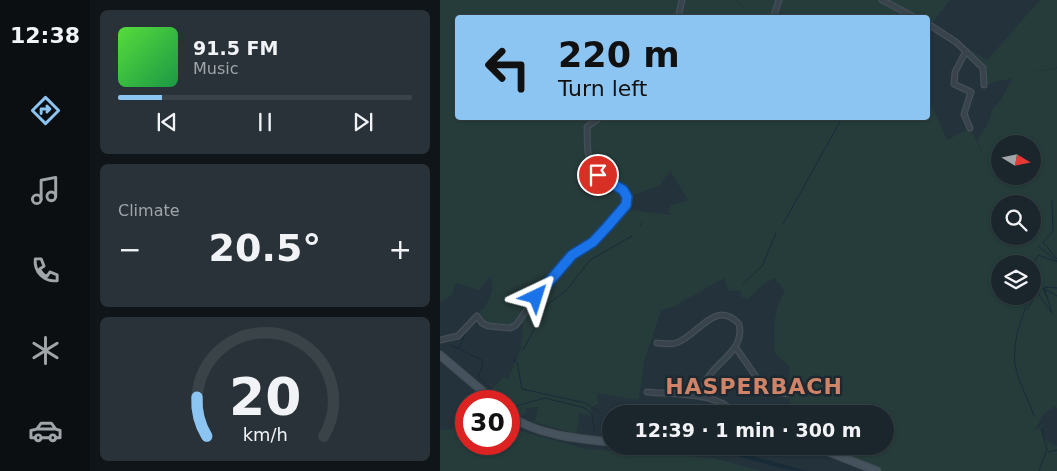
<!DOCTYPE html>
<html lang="en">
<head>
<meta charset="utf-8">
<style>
  :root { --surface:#1b262c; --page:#283238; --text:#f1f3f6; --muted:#a0a5a9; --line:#394348; --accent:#8dc5f2 }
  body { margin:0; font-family:"DejaVu Sans",sans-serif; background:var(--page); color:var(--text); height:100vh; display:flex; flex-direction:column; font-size:19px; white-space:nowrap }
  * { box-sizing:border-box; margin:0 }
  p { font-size:16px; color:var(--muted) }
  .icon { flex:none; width:28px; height:28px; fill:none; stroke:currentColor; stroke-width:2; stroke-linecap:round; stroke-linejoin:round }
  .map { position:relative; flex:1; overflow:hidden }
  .panel { display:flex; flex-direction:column; gap:10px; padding:10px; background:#0f1518; width:350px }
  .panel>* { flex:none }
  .guide { position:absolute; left:15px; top:15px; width:475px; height:105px; border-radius:5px; box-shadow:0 1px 4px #0004,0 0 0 1px var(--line); background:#8dc5f2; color:#111; overflow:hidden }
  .needle { width:32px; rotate:100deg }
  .fabs { position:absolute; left:551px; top:135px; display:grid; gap:10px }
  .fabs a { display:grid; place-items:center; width:50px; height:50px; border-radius:50%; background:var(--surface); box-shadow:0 1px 4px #0004,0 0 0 1px var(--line); font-size:25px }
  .speed { position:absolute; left:15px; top:390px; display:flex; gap:10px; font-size:25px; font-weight:700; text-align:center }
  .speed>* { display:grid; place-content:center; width:65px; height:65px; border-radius:50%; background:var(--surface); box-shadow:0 1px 4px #0004,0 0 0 1px var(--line); line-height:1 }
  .speed .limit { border:8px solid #d22; background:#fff; color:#111 }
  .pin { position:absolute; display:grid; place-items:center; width:42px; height:42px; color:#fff; margin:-21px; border:2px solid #fff; border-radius:50%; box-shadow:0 1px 5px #0007 }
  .me { position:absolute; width:55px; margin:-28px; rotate:41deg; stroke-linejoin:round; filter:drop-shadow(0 0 4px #0008) }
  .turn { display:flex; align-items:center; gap:18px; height:105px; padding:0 20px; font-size:22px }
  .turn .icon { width:65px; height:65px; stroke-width:2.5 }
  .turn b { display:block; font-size:35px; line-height:42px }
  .big { font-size:38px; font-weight:600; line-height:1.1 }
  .panel .card { flex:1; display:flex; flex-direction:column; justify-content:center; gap:8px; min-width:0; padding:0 18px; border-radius:8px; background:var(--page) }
  .panel .dial { align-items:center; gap:0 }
  .dial svg { height:130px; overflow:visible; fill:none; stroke:var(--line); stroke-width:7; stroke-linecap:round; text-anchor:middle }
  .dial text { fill:var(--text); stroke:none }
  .song { display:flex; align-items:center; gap:15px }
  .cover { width:60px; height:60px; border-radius:8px; background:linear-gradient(135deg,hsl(110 70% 55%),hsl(140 70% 35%)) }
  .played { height:5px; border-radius:2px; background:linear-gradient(90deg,var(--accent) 15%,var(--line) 15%) }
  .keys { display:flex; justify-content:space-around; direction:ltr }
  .heat { display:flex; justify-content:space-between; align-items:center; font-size:28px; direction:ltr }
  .trip { position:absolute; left:162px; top:405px; width:292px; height:50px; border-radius:25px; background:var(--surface); box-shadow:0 1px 4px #0004,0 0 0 1px var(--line); font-weight:600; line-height:50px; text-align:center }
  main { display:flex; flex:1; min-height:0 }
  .tabs { display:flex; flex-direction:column; width:90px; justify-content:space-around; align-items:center; background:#0b0f12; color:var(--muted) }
  .tabs .icon { width:35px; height:35px }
  .tabs .current { color:var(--accent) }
  .tabs b { font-size:22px; color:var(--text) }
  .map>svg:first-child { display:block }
  .green { fill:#263c3b; fill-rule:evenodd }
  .water { fill:#182b38 }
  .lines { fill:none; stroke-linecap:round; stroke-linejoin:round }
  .stream { stroke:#182b38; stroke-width:1 }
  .street-casing { stroke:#444f57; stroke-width:7 }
  .secondary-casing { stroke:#444f57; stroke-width:9 }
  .street { stroke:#38434b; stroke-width:4.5 }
  .secondary { stroke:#46535e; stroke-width:6 }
  .route-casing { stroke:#114b97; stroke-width:12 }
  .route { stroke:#1a73e8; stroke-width:9 }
  .labels { text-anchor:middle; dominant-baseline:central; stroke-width:5; stroke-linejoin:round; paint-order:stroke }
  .district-label { font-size:22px; font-weight:bold; letter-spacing:1px; fill:#cf8367; stroke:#1d2830 }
</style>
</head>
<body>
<main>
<nav class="tabs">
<b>12:38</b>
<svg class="icon current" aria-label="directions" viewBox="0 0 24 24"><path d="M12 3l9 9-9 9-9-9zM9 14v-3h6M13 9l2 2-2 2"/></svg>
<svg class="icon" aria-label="music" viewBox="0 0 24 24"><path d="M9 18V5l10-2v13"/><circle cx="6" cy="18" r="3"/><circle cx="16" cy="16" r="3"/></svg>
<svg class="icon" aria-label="phone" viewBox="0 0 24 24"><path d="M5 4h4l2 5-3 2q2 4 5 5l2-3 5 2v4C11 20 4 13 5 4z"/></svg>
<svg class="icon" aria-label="climate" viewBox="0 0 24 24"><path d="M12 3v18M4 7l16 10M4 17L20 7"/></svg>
<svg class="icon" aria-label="car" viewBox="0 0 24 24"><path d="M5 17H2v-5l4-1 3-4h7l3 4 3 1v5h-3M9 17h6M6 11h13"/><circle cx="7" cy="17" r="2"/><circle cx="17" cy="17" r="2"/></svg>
</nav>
<section class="panel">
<div class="card">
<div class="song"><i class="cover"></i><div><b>91.5 FM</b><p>Music</p></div></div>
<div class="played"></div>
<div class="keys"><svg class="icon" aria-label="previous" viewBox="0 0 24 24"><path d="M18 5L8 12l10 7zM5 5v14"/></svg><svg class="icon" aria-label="pause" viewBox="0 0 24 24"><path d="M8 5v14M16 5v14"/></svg><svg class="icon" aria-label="next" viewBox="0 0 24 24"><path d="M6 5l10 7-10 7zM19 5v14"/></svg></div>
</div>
<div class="card"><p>Climate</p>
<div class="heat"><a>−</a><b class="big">20.5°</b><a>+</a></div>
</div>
<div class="card dial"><svg viewBox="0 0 100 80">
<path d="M14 69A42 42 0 1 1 86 69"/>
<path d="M14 69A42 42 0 0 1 8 45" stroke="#8dc5f2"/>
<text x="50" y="56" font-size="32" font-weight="700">20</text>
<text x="50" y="72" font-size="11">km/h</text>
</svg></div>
</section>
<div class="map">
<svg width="617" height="471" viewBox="0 0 617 471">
  <rect width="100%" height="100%" fill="#24323b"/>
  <path class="green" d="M0 0H242L238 17 18 18V118H488V97L507 140 530 128 548 164 537 140 547 125 553 108 560 101 573 78 544 85V68L516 41 547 60 600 0H617V67L581 75 617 68V409L615 406 603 415 594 431 601 426 604 439 617 446V471H440L396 449 397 446H446V414H350L349 366 335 354C334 329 332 313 345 291L334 278 323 285 308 299 301 297V291H288L284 278 233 307 221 310 204 361 199 400 157 393 158 403 151 408V416L142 414 140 411 136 434 87 420 95 421 98 407 86 408 85 415 82 414 81 418 69 410V401H59L49 392 64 377 68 379 81 349 83 324C67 331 50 328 37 316 48 302 56 293 50 276L39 290 16 283 11 296 0 302ZM560 144H592V176H560ZM230 171 248 200 231 205 228 212 245 224 232 215 183 209 187 197 219 186ZM560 204H592V236H560ZM560 264H592V296H560Z
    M243 0H296L306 11 297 0H338L333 17 239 18Z
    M340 0H442L475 18H334Z
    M444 0H510L491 25 488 23V18L478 17Z
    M26 428V444H69V428L146 449 273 458 322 471H0V430Z"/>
  <path class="water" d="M277 448 301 453 367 471C330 471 298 450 261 451L262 449Z"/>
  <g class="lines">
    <path class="stream" d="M612 201 613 231 603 242 617 259
      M343 224 402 118
      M200 226 202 223
      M598 246 617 261
      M592 267 598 255 617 262
      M303 284 322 266 336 233
      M587 296C587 310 580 320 577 334 569 372 582 382 594 416
      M607 298 603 288 617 296
      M587 310 597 292 612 313 604 287 617 288
      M11 345 42 360 43 364 38 377 64 401
      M19 348 27 330
      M83 350 108 304 127 290 150 260 192 236
      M75 358 73 361 77 362 82 389 146 403 159 412
      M69 405 76 406 105 398 145 408 152 415 155 432
      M602 429 605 433
      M608 452 617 450
      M599 471 607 449 601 429"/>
    <defs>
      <path id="street" d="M442 0 476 18
        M238 18 242 0
        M333 18 339 0
        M488 24 516 42 543 68 544 85
        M526 51 515 72 514 84 531 92 524 114 530 128
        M0 340 18 336 37 316 42 323 48 326 70 328 76 325 96 297 132 255 153 241 186 205 187 197C183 189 176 186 169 182 144 167 148 153 147 127L159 118
        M217 343C223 343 230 345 236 343 258 336 275 298 299 324 305 350 278 360 267 379 264 384 262 391 261 397
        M296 348 326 391 347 394
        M207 392C234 395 277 391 296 414"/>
      <path id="secondary" d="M0 355 54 401
        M69 415C96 435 139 439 171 442
        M374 446 437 471"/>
    </defs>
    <use href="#street" class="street-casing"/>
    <use href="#secondary" class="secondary-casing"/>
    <use href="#street" class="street"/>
    <use href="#secondary" class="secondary"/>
  </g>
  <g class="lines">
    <defs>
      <path id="route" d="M96 297 132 255 153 242 167 227 186 205 187 197 183 190 158 175"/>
    </defs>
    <use href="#route" class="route-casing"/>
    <use href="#route" class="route"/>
  </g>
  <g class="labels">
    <g class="district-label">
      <text x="314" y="386">HASPERBACH</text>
    </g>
  </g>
</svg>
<div class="fabs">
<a><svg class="needle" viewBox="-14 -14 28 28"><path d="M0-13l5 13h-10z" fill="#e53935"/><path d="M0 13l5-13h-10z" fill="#a0a5a9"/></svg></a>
<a><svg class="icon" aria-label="search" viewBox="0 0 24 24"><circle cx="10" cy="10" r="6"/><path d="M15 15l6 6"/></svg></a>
<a><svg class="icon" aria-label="layers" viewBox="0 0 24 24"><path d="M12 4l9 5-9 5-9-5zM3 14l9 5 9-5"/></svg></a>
</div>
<div class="speed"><div class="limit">30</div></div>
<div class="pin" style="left:158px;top:175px;background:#d93025"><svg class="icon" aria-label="arrive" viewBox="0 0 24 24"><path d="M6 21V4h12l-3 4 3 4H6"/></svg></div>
<svg class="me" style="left:96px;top:297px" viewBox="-20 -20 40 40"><path d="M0-17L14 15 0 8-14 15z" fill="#1a73e8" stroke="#fff" stroke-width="4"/></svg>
<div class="trip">12:39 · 1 min · 300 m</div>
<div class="guide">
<div class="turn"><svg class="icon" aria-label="left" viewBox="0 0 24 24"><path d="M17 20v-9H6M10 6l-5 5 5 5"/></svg><div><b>220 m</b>Turn left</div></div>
</div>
</div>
</main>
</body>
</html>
